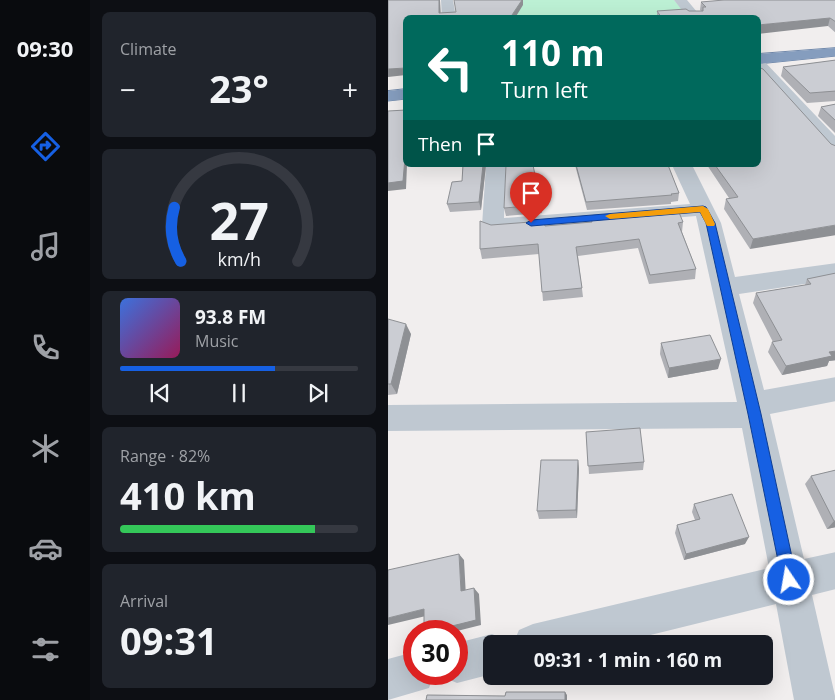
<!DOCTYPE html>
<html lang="en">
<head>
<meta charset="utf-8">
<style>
  :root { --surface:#171b24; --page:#20242c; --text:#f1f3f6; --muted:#9ea1a6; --line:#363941; --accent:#1660e3 }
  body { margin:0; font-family:"Open Sans",sans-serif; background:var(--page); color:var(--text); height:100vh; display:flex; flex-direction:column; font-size:19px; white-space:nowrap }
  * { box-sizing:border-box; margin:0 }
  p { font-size:16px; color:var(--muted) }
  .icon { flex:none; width:28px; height:28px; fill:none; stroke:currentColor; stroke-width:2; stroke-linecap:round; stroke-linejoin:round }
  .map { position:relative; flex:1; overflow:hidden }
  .details { display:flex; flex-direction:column; gap:12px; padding:12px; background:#0d0f14; width:298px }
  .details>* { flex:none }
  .top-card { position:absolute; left:15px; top:15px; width:358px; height:152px; border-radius:8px; box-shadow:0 5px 20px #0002; background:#00695c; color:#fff; overflow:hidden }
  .speed { position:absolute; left:15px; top:620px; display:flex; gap:10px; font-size:25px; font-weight:700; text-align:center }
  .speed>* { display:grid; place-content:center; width:65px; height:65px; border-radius:50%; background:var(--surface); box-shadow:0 5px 20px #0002; line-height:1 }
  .speed .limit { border:8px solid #d22; background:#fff; color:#111 }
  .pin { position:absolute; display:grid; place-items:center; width:42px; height:42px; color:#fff; margin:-51px -21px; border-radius:50% 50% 50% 0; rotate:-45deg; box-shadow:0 0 5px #0007 }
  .pin .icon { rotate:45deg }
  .me { position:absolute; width:55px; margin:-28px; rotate:348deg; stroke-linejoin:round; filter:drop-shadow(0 0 4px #0008) }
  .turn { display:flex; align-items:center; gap:18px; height:105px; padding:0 15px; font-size:22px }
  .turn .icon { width:65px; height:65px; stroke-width:2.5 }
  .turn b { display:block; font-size:35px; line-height:42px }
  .then { display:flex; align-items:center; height:48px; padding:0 15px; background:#0003; gap:10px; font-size:19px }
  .big { font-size:38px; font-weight:700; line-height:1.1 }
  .details .card { flex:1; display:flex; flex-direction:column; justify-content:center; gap:8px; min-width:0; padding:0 18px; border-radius:8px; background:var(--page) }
  .details .dial { align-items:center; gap:0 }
  .dial svg { height:130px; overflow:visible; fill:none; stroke:var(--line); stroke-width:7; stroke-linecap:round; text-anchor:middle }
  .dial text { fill:var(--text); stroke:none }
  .song { display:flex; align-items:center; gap:15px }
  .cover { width:60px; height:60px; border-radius:8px; background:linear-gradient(135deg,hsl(220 70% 55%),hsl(330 70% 35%)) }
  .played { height:5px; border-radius:2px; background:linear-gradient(90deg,var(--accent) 65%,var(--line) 65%) }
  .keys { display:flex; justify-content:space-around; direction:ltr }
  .heat { display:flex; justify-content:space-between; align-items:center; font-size:28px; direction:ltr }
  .charge { height:8px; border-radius:4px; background:linear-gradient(90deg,#34c759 82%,var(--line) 0) }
  .trip { position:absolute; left:95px; top:635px; width:290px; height:50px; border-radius:8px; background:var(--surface); box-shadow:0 5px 20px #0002; font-weight:700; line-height:50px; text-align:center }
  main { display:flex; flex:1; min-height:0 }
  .dock { display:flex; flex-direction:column; width:90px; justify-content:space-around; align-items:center; background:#090b0e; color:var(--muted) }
  .dock .icon { width:35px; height:35px }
  .dock .current { color:var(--accent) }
  .dock b { font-size:22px; color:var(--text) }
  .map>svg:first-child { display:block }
  .green { fill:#bcf0d4 }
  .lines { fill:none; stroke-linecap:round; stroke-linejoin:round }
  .highway-casing { stroke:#7088aa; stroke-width:1 }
  .street { fill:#bfc8d1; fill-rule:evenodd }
  .highway { fill:#859dbe; fill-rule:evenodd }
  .wall { fill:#afb0b5 }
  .shaded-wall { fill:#8e9094 }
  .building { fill:#cbcdd3; stroke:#8e9094 }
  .route { fill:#1660e3; stroke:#0e3e94 }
  .slow { fill:#f59e0b }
</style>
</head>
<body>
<main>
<nav class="dock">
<b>09:30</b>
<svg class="icon current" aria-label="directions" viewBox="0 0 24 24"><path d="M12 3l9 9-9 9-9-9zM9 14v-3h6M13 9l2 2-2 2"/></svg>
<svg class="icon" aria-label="music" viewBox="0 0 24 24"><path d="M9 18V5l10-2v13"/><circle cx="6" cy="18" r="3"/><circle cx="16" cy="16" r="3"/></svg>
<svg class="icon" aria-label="phone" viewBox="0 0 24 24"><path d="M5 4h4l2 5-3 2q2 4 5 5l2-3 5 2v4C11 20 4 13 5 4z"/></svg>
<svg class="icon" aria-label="climate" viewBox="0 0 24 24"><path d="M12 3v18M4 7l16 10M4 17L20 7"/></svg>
<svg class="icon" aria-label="car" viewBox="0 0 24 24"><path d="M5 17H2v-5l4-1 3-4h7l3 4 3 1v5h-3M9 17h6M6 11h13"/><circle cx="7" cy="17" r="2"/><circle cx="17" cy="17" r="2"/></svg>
<svg class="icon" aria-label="filters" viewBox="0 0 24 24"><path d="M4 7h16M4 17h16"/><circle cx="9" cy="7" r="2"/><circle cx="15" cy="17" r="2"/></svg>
</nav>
<section class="details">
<div class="card"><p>Climate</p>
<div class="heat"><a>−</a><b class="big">23°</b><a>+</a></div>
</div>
<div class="card dial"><svg viewBox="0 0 100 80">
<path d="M14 69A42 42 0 1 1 86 69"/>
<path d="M14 69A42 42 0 0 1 10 36" stroke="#1660e3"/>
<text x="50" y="56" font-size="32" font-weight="700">27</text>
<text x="50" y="72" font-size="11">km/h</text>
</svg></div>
<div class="card">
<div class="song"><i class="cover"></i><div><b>93.8 FM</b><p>Music</p></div></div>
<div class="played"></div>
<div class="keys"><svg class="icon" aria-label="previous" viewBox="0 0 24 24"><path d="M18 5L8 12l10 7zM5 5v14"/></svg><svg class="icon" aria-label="pause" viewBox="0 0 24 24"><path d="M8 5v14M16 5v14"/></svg><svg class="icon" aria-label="next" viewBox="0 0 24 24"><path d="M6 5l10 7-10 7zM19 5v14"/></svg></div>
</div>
<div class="card"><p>Range · 82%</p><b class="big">410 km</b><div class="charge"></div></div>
<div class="card"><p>Arrival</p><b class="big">09:31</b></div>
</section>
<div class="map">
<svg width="448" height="700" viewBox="0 0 448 700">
  <rect width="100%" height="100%" fill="#f1eeee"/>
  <path class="green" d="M71 0H286L299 15 273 18 74 17Z"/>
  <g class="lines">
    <defs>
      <path id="highway" d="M448 48V56L370 64V54Z
        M18 89V99L0 101V91Z"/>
    </defs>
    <use href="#highway" class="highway-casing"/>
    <path class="street" d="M53 0H65L68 18H54Z
      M286 0H299L314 18H300Z
      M370 58 375 60 448 137V155L441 153 370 72Z
      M98 165H118L116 218 302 204 284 165H304L333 223 347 277 448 263V279L351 294 376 390 448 377V401L382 414 416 559 448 552V589L424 595 448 700H406L388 604 226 644H125L131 630 145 624 381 568 354 428 0 431V405L349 402 308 216 105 233 97 231 94 226Z
      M104 634 118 640 120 644H104V674L69 683 55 677 53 674H69V643Z
      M26 652V674H46L41 688 0 700V659Z"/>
    <use href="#highway" class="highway"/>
  </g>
  <path class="wall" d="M448 0V33L440 26 370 18H269V11H313L312 10 313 2Z
    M448 60V101L419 103 393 76 395 67Z
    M448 104V134L430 116 433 107Z
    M443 144 362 249 336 209 338 199 341 198 319 165H370Z
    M75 165H98L93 210 62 212 59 204 74 181Z
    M187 165H280L291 193 290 201 283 202V204L199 210Z
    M153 205 154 213 118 216 116 208Z
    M203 217 295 222 294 232 308 269 307 279 261 284 250 248 190 256 195 297 155 301 151 254 94 259 92 249 103 225 157 226 203 222Z
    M448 273V360L441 361 439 366 394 375 380 352 384 342H385L365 303 368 293 417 285 419 279Z
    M0 321 23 334 9 394 0 395Z
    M273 343 330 369 280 378 272 354Z
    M198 432 256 462 255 470 201 474Z
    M190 460 191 469 189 518 151 519 149 511Z
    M448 470V527L439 529 417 484 423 476Z
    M306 504 357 544 296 560 287 533 289 525 307 520 304 512Z"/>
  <path class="shaded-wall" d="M51 0H52L53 18 51 13Z
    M134 0H135V5L127 18H122Z
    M442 18 440 26 370 34V25Z
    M18 68V75L0 77V69Z
    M17 147 18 165H19L18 189 0 191V183Z
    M95 165H98L93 210 91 202Z
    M448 225V235L362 249 365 239Z
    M18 324 23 334 9 394 3 384Z
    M448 351V360L441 361 439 366 394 375 398 366 441 352Z
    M333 359 330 369 280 378 281 368Z
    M190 460 191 469 189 518 188 510Z
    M446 521H448V527L439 529Z
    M361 537 357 544 296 560 298 554Z
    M71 554 76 560 78 597 73 591Z
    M86 588 91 594 93 625 69 631H44Z
    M36 609 42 615 0 625V618Z
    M177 692 179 695V700H177Z"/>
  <path class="building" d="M0 0H51V13L68 12 66 0H134L122 18H18V68L0 69Z
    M336 0H448V22L442 18 370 25V18H274L269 11 298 9 301 11H315V7H318L313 2Z
    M448 60V91L422 93 395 67Z
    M370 67 375 69 443 144 448 146V225L365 239 338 199 350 197 327 165H370Z
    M448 104V121L433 107Z
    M18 110V146L15 181 0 183V111Z
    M75 165H95L91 202 59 204 64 182 74 181Z
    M118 165H145L153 205 116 208Z
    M188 165H280L291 193 283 194 284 195 198 202Z
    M290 210 295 222 290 223 308 269 262 275 251 239 188 247 194 288 154 292 150 244 92 249V221L103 225 156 221 157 226 204 222 203 217Z
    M448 273V351L441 352 444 356 398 366 384 342 394 340 368 293 423 284 419 279Z
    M0 319 18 324 3 384H0Z
    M322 335 333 359 281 368 273 343Z
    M252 428 256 462 200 466 198 432Z
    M153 460H190L188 510 149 511Z
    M448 470V521H446L423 476Z
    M344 494 361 537 298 554 289 525 312 519 306 504Z
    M71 554 73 591 86 588 88 620 44 631H36V609L0 618V570Z
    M118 692H177V700H38L39 695 117 696Z"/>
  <path class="route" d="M315 206 318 207 327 223 373 414 409 580 407 586 401 588 396 586 394 580 360 414 318 223 312 212 143 226 138 223 143 220Z"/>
  <path class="slow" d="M315 206 320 209 327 224 326 226H319L312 212 222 219 217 216 222 214Z"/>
</svg>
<div class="speed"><div class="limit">30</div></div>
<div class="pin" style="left:143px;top:223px;background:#d93025"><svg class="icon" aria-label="arrive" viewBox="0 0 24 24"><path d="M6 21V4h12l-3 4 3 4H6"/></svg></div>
<svg class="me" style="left:401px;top:580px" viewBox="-20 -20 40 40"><circle r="17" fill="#1660e3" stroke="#fff" stroke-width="3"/><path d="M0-11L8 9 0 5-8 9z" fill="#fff"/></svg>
<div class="trip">09:31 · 1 min · 160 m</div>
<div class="top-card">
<div class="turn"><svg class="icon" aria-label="left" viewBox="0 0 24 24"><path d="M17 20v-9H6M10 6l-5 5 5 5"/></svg><div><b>110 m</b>Turn left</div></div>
<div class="then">Then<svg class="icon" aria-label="arrive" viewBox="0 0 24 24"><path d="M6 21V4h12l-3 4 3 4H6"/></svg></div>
</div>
</div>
</main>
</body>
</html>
